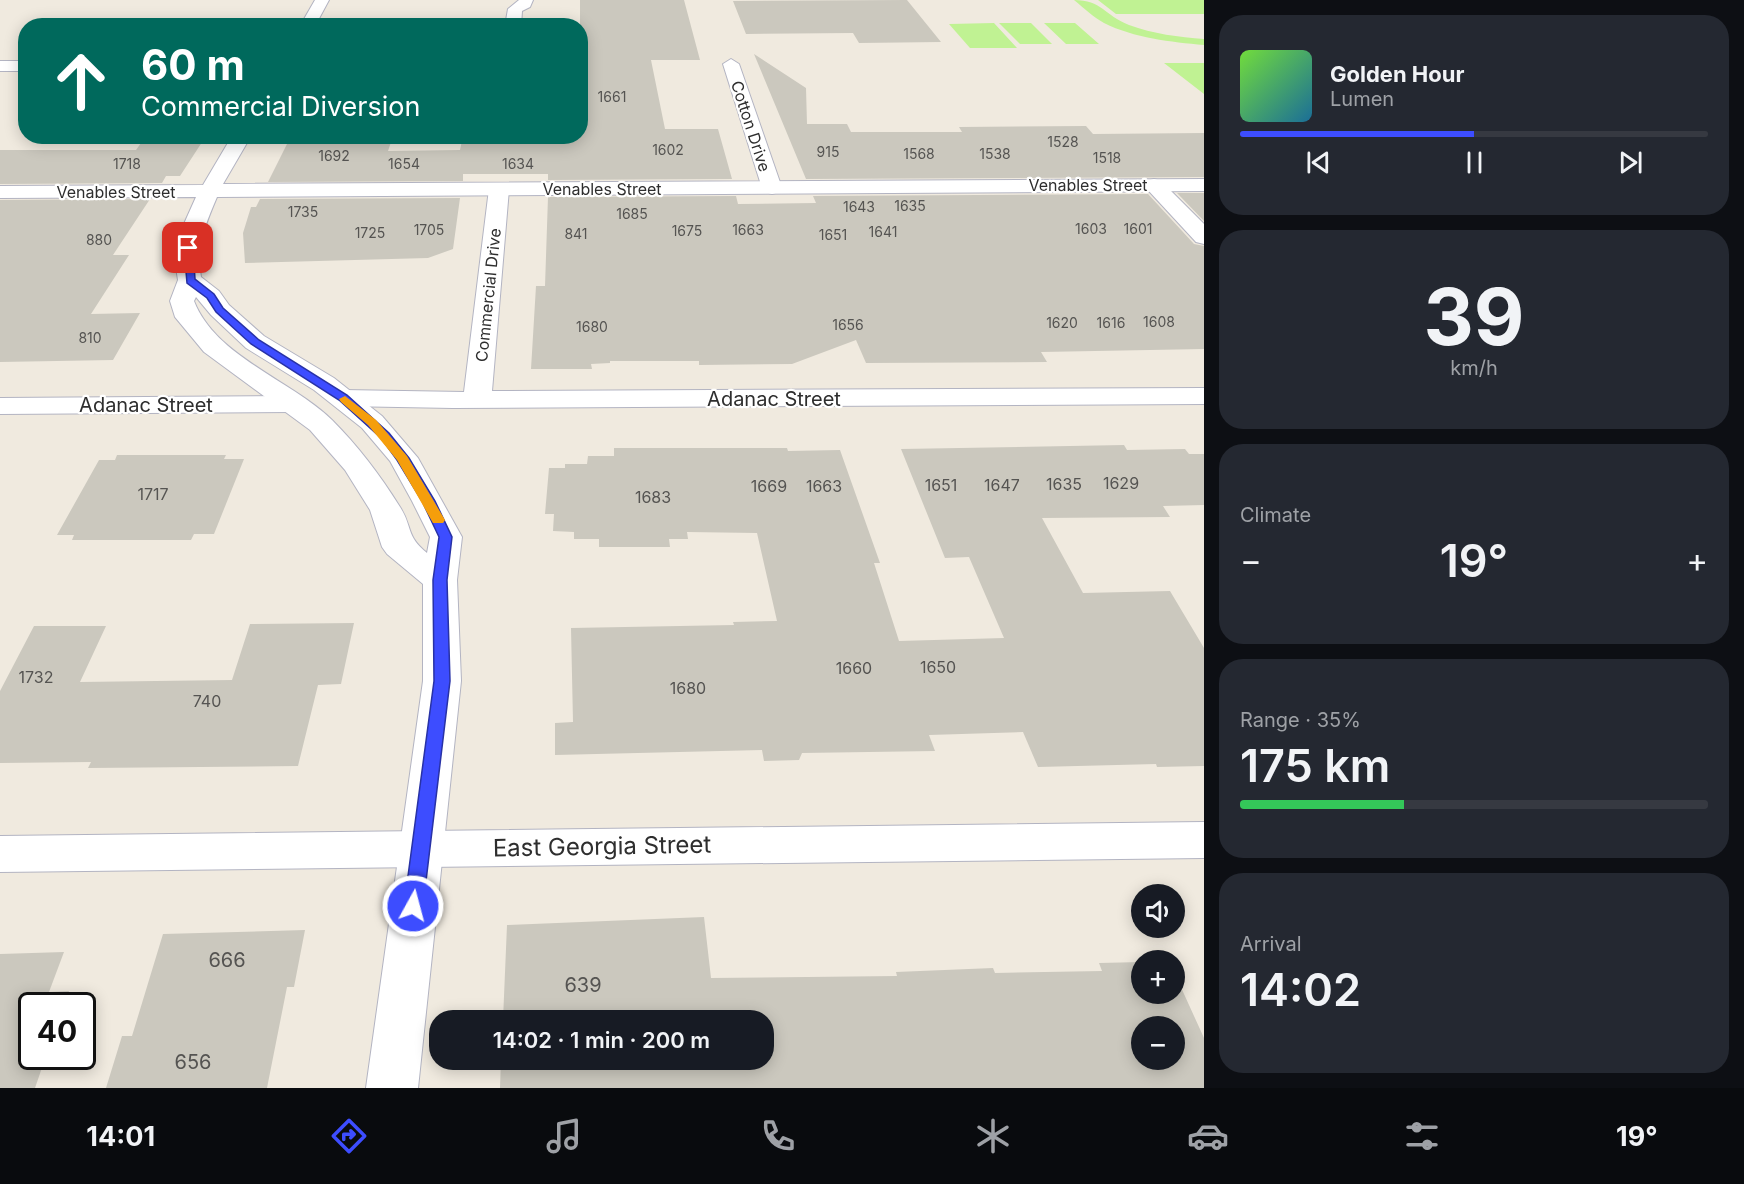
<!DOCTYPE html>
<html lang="en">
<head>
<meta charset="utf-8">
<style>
  :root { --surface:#171b24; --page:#242831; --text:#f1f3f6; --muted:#9ea1a6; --line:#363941; --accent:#3d4dff }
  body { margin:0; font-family:Inter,sans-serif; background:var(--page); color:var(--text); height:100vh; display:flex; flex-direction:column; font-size:22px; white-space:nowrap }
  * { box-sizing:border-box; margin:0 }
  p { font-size:20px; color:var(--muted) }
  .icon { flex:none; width:33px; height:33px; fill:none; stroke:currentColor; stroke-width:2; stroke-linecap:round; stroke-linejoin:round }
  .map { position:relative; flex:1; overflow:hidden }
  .details { display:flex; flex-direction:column; gap:15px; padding:15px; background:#0d0f14; width:540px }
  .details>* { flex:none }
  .hud { position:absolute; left:18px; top:18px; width:570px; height:126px; border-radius:24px; box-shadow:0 3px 15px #0003; background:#00695c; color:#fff; overflow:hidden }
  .fabs { position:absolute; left:1131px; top:884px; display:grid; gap:12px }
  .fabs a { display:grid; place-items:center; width:54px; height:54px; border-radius:50%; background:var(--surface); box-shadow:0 3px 15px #0003; font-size:30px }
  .speed { position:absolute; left:18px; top:992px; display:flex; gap:12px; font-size:30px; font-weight:700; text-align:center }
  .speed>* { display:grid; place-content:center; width:78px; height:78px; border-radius:50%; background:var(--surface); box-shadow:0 3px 15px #0003; line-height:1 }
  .speed .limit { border:3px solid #111; border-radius:9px; background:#fff; color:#111 }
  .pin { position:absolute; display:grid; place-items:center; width:51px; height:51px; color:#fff; margin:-26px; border-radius:12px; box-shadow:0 3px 9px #0006 }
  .me { position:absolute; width:66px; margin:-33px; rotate:7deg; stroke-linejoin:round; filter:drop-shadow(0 0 4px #0008) }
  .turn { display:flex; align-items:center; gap:21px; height:126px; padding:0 24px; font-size:27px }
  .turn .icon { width:78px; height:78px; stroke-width:2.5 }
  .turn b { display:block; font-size:42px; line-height:51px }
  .big { font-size:45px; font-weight:600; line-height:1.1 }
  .details .tile { flex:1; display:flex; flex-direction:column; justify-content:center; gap:9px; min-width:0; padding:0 21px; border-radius:24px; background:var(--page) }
  .details .dial { align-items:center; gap:0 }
  .dial b { font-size:78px; line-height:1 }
  .song { display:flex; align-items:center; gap:18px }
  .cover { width:72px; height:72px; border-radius:9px; background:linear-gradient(135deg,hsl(100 70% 55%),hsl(200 70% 35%)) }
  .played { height:6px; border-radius:3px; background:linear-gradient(90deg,var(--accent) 50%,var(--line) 50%) }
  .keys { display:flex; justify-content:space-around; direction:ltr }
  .heat { display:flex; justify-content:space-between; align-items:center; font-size:33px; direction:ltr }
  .charge { height:9px; border-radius:4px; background:linear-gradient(90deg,#34c759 35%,var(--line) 0) }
  .trip { position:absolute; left:429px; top:1010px; width:345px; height:60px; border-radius:24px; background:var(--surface); box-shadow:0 3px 15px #0003; font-weight:600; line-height:60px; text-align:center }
  .menu { display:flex; height:96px; justify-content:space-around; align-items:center; background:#090b0e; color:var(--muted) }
  .menu .icon { width:42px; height:42px }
  .menu .active { color:var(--accent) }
  .menu b { font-size:27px; color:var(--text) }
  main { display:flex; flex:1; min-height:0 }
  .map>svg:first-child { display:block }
  .pitch { fill:#c0f293 }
  .building { fill:#cbc8be; fill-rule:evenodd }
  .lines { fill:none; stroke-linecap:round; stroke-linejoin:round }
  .street-casing { stroke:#b3b4c2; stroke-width:2 }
  .secondary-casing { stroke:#b3b4c2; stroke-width:2 }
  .street { fill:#fff; fill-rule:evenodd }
  .secondary { fill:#fff; fill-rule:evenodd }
  .route { fill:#3d4dff; stroke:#2832a6; stroke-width:1.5 }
  .slow { fill:#f59e0b }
  .labels { text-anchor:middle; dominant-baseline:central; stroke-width:4.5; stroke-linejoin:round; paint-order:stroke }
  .far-number-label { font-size:14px; fill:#555452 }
  .far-street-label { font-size:16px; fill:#2e2e2e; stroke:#fff }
  .number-label { font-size:16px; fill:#555452 }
  .street-label { font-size:20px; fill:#2e2e2e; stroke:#fff }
  .near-number-label { font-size:20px; fill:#555452 }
  .near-street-label { font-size:24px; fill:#2e2e2e; stroke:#fff }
</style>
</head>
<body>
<main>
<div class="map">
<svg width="1204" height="1088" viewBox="0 0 1204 1088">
  <rect width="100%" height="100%" fill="#f0eadf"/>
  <path class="pitch" d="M1074 0C1102 0 1104 15 1129 25 1153 34 1179 37 1204 39V45C1171 42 1134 38 1104 23 1093 17 1084 8 1074 0Z
    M1098 0H1204V14H1116Z
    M994 23 1017 48H970L949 24Z
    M999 23H1031L1052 44H1020Z
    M1044 23H1075L1099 44H1066Z
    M1164 63H1204V94Z"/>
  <path class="building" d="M580 0H684L700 60H651L665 129H718L732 179 548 180V174H463V181L268 182 291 136H393L388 151 460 150 463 136H580Z
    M907 0 941 42 859 43 853 33 746 34 733 1Z
    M754 54 806 88 807 124H847L851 132H962L959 127 1086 126 1093 134 1204 133V177L806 179Z
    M146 136H206L180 176H166L162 183 0 184V150H136Z
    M1177 193H1204V221Z
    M1148 194 1194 244 1204 246V349L1041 352 1047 362 866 363 856 340 792 364 699 365V361H610V363L591 364 592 369H531L536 286H545L548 197 736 196 738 204 816 203 813 196Z
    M460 198 453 249 428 258 245 263 243 233 251 207H256L260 199Z
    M150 199 113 255H129L91 314 140 313 113 360 0 362V200Z
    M1124 445 1127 450 1185 449 1189 454H1204V505L1163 506 1170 517 1042 518 1083 593 1170 591 1204 648V766L1157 767 1156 764 1038 767 1023 732 929 735 935 751 802 753 799 760 764 761 762 750 555 755V723L573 722 571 628 734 625 733 622 777 621 757 533 687 532 688 539H669L670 547H599V539H574V532L553 531 554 514H545L549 468H565V464H587L588 456H614V448H787L788 451 840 450 880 563H874L899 641 1004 638 969 557 945 558 901 449Z
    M117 455H226L224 459H244L214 534H194L191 540H72L74 535H57L99 460H115Z
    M354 623 341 684 318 685 298 766 88 768 91 762 0 763V691L34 626H106L80 682 232 680 250 624Z
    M704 917 711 978 897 976 896 972 993 968 995 973 1102 971 1099 963 1142 962V993H1174V972L1204 1038V1088H500L501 1059H764V1020H503L507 925ZM1142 1026H1174V1059H1142Z
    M305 930 294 987H287L267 1088H106L122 1036H132L163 934Z
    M64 952 49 992 69 991 64 1005H32V1056H46L35 1088H0V954Z"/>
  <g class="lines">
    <defs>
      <path id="street" d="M519 0H533L530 7 522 11 521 26H505L508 9Z
        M731 59 739 64 782 188 779 192 772 194 765 192 762 188 723 64Z
        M0 61H26V71H0Z
        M1154 179 1161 181 1204 224V244L1196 242 1147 189 1144 185 1147 181Z
        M499 183 506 185 509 189 492 391 1204 388V404L453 408 343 406 333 404 329 398 333 392 343 390 464 392 489 189 492 185Z
        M292 396 302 398 306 404 302 410 292 412 0 414V398Z
        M1204 822V858L0 872V836Z"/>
      <path id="secondary" d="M315 0H329L315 26H300Z
        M232 136H251L223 184 1204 179V191L217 197C205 225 196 247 201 277L219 291 229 305 264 336 334 378 382 416 418 458 462 537 457 580 461 681 418 1088H366L423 681V584L387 554 382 547 370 510 345 470 310 430 204 352 175 317 170 301 178 280 175 261 179 235 196 197 0 198V186L203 185ZM196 297 211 315 246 348 314 390 362 428 390 461 412 501 430 537 427 553C405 535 413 527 400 507 380 475 358 446 332 420 291 380 216 357 194 301Z"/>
    </defs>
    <use href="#street" class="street-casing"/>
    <use href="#secondary" class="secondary-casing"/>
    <use href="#street" class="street"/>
    <use href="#secondary" class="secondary"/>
  </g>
  <path class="route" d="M188 245 193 248 195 279 214 294 223 308 259 340 347 395 389 433 409 458 435 501 452 537 447 580 450 681 423 906 420 911 413 914 407 911 404 906 434 681 433 580 439 537 422 501 397 460 381 438 339 400 251 344 216 312 207 298 187 283 184 248Z"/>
  <path class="slow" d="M345 396 376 420 407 456 445 520 443 523H433L397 460 368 425 341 402 339 399Z"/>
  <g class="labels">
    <g class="far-number-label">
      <text x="612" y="96">1661</text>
      <text x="1063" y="141">1528</text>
      <text x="668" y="149">1602</text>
      <text x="828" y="151">915</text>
      <text x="919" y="153">1568</text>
      <text x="995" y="153">1538</text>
      <text x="334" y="155">1692</text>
      <text x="1107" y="157">1518</text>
      <text x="127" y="163">1718</text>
      <text x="404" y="163">1654</text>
      <text x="518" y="163">1634</text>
      <text x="910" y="205">1635</text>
      <text x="859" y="206">1643</text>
      <text x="303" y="211">1735</text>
      <text x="632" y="213">1685</text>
      <text x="1091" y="228">1603</text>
      <text x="1138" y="228">1601</text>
      <text x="429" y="229">1705</text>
      <text x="748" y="229">1663</text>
      <text x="687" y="230">1675</text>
      <text x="883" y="231">1641</text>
      <text x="370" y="232">1725</text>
      <text x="576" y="233">841</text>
      <text x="833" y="234">1651</text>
      <text x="99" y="239">880</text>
      <text x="1159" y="321">1608</text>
      <text x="1062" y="322">1620</text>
      <text x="1111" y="322">1616</text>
      <text x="848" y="324">1656</text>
      <text x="592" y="326">1680</text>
      <text x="90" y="337">810</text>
    </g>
    <g class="far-street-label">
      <text transform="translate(751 126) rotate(72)">Cotton Drive</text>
      <text x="1088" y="185">Venables Street</text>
      <text x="602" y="189">Venables Street</text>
      <text x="116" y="192">Venables Street</text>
      <text transform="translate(488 295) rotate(-84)">Commercial Drive</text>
    </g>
    <g class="number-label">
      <text x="1121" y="483">1629</text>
      <text x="1064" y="484">1635</text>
      <text x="941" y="485">1651</text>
      <text x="1002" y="485">1647</text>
      <text x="769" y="486">1669</text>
      <text x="824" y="486">1663</text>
      <text x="153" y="494">1717</text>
      <text x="653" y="497">1683</text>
      <text x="938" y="667">1650</text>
      <text x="854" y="668">1660</text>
      <text x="36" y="677">1732</text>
      <text x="688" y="688">1680</text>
      <text x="207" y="701">740</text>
    </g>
    <g class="street-label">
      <text x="774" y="399">Adanac Street</text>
      <text x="146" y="405">Adanac Street</text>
    </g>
    <g class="near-number-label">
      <text x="227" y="960">666</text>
      <text x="583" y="985">639</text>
      <text x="193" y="1062">656</text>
    </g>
    <g class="near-street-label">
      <text transform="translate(602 846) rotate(-1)">East Georgia Street</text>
    </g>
  </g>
</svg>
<div class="fabs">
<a><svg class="icon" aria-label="sound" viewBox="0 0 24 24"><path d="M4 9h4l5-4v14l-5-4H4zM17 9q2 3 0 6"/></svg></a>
<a>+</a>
<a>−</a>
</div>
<div class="speed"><div class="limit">40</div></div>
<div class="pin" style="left:188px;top:248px;background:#d93025"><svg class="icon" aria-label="arrive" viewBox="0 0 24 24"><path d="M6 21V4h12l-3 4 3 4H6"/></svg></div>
<svg class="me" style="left:413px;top:906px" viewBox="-20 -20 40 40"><circle r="17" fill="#3d4dff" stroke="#fff" stroke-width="3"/><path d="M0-11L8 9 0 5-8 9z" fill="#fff"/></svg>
<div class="trip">14:02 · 1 min · 200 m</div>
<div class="hud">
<div class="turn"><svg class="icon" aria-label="ahead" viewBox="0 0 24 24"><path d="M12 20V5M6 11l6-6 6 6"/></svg><div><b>60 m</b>Commercial Diversion</div></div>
</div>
</div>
<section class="details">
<div class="tile">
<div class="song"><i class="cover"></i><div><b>Golden Hour</b><p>Lumen</p></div></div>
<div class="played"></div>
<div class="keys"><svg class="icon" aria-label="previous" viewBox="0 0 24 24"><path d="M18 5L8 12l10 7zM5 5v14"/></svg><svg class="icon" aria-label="pause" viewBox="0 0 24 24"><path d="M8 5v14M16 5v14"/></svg><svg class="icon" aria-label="next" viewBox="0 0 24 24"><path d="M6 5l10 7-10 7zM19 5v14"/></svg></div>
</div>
<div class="tile dial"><b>39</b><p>km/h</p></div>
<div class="tile"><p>Climate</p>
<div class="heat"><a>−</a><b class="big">19°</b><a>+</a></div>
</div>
<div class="tile"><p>Range · 35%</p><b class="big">175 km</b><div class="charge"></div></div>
<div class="tile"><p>Arrival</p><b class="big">14:02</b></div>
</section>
</main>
<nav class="menu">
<b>14:01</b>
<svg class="icon active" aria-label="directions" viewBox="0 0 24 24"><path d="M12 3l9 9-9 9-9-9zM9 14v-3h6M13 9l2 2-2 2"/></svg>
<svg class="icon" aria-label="music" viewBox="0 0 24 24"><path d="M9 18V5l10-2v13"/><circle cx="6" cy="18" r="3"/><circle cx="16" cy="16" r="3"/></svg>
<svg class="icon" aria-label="phone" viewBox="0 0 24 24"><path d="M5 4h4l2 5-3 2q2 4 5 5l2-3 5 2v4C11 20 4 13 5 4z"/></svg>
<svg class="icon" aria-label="climate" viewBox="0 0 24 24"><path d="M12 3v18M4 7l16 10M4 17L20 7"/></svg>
<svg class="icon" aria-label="car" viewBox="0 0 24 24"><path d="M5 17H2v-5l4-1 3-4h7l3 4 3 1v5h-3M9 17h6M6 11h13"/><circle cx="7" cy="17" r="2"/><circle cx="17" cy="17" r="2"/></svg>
<svg class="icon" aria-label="filters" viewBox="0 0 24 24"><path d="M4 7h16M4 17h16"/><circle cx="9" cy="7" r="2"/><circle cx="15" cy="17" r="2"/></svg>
<b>19°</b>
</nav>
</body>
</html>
